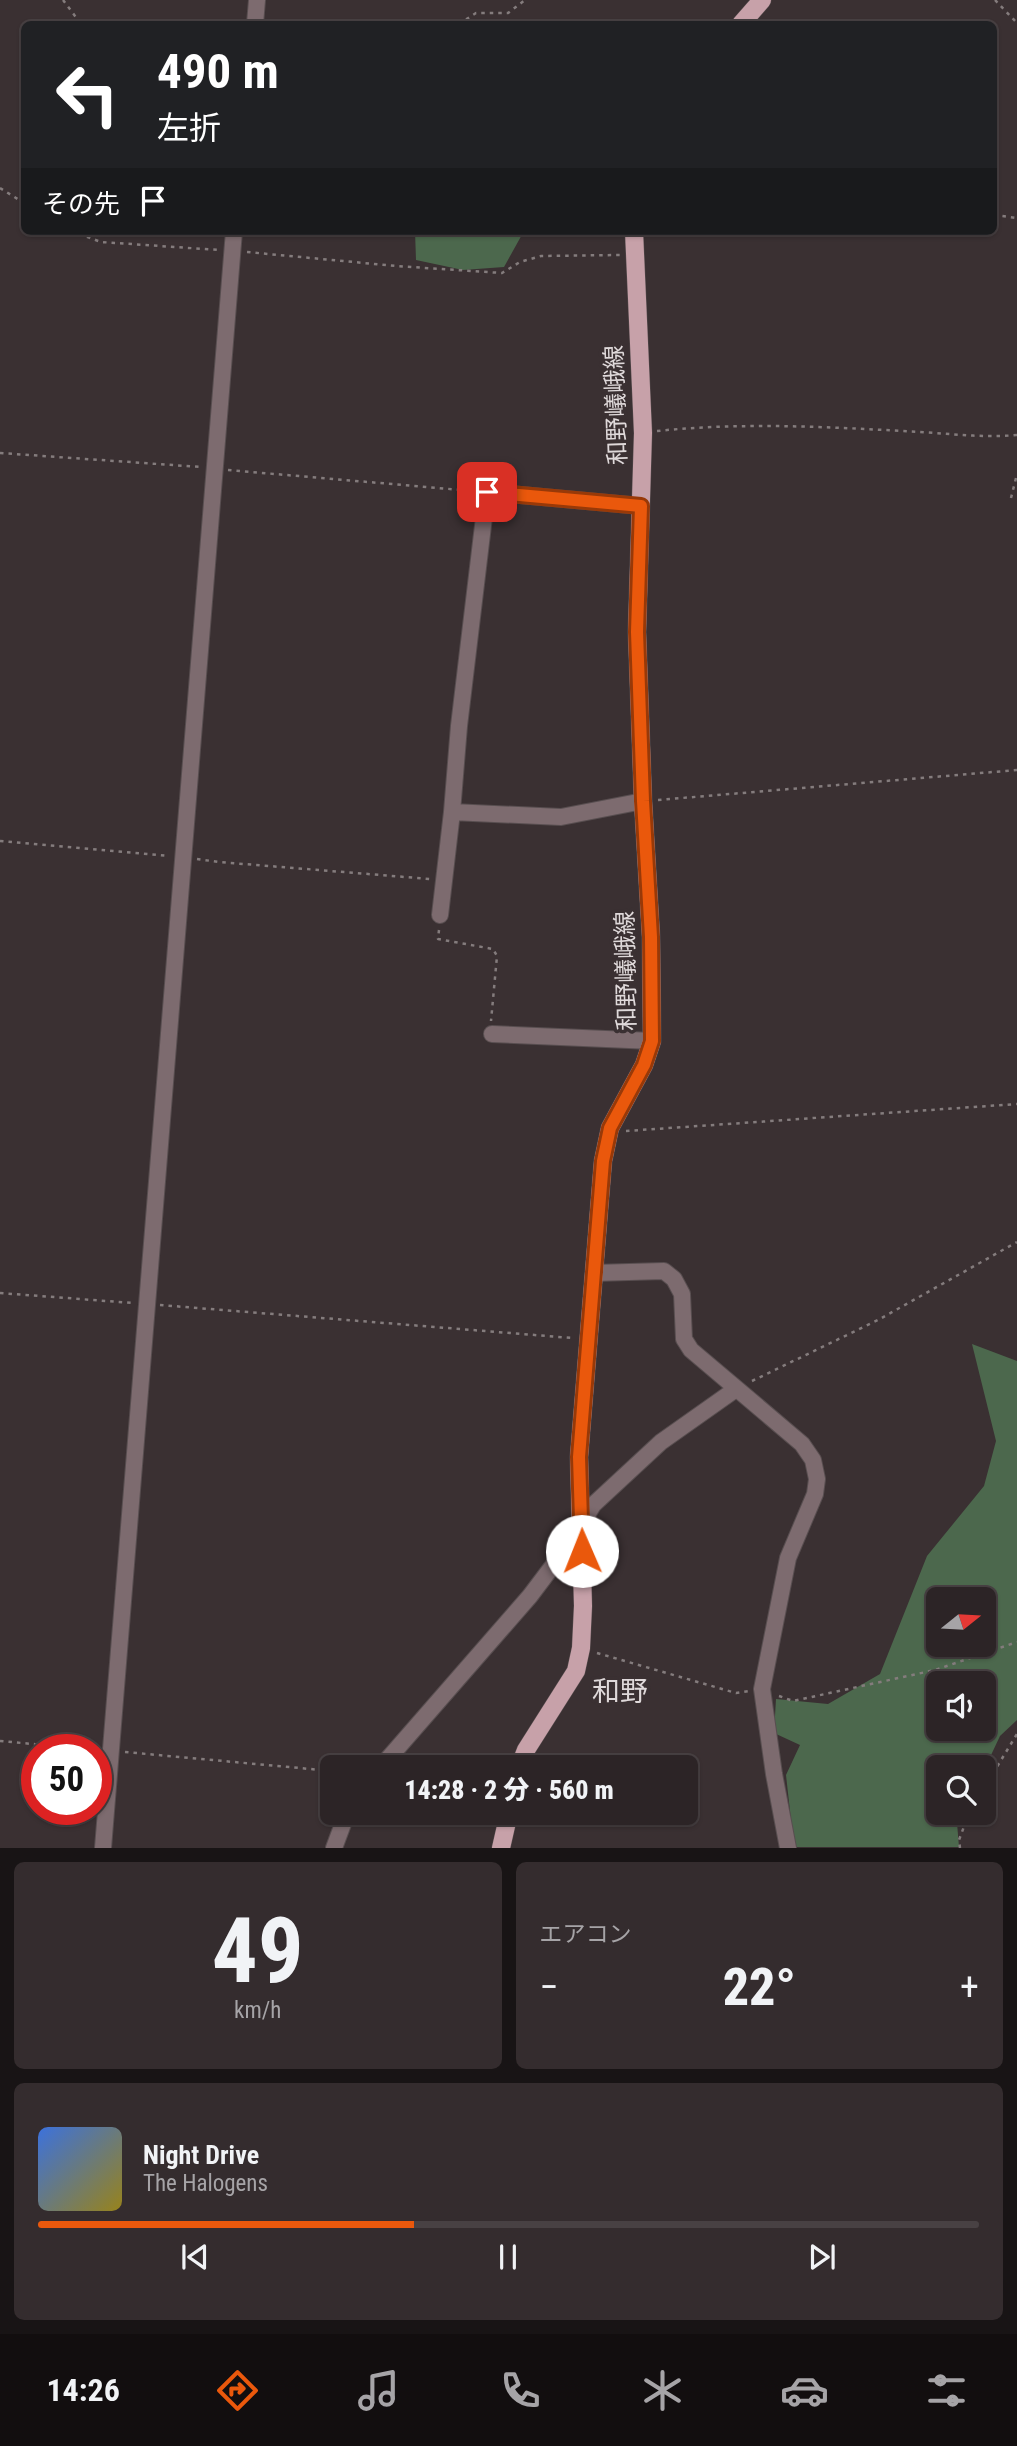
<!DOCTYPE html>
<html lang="ja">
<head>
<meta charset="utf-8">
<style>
  :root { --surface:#2c2426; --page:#342c2e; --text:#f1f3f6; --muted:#a6a4a7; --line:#484143; --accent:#ea580c }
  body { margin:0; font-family:"Roboto Condensed","Noto Sans JP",sans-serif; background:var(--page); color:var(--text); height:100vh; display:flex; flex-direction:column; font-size:26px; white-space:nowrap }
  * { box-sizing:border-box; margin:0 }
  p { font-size:23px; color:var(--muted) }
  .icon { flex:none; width:38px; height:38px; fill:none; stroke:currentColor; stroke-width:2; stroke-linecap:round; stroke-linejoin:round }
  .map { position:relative; height:1848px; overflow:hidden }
  .sheet { display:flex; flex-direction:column; gap:14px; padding:14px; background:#181415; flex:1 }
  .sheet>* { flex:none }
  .top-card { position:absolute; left:21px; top:21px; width:976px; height:214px; border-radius:10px; box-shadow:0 2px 5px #0004,0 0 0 2px var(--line); background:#202124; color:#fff; overflow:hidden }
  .needle { width:46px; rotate:72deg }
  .buttons { position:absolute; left:926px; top:1587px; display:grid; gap:14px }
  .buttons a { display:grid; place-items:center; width:70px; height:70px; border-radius:10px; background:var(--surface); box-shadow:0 2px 5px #0004,0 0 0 2px var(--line); font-size:35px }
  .speed { position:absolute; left:21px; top:1734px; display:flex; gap:14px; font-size:35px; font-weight:700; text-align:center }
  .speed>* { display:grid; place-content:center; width:91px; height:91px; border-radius:50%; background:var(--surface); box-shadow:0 2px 5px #0004,0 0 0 2px var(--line); line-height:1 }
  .speed .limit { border:10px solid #d22; background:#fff; color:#111 }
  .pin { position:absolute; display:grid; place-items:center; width:60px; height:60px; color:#fff; margin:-30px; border-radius:14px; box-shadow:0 4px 10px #0006 }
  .me { position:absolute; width:77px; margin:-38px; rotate:359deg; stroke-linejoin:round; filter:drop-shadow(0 0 5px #0008) }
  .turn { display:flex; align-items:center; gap:24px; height:147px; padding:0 21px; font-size:32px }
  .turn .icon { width:91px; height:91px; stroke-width:2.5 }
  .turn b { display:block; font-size:49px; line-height:60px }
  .then { display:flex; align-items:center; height:66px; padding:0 21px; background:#0003; gap:14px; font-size:26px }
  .big { font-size:52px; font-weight:800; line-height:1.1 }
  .sheet .card { flex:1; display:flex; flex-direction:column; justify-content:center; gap:10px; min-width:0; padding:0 24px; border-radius:10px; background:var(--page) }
  .sheet .dial { align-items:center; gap:0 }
  .dial b { font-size:91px; line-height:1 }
  .song { display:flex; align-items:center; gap:21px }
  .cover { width:84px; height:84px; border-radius:10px; background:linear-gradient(135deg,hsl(220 70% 55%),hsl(50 70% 35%)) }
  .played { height:7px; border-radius:4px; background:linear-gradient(90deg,var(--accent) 40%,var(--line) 40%) }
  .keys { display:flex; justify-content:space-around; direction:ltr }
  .heat { display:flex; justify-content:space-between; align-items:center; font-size:38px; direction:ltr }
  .sheet .tiles { flex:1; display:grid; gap:14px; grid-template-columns:1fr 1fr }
  .card:last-child { grid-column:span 2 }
  .trip { position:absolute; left:320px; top:1755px; width:378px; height:70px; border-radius:10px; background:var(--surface); box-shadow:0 2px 5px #0004,0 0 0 2px var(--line); font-weight:800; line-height:70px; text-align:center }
  .tabs { display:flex; height:112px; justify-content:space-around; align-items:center; background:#120e0f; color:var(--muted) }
  .tabs .icon { width:49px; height:49px }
  .tabs .active { color:var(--accent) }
  .tabs b { font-size:32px; color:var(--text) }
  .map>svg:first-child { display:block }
  .forest { fill:#4c684d; fill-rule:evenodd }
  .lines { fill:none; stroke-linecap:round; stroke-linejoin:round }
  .minor-casing { stroke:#584e50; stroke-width:18 }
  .major-casing { stroke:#584e50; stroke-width:19 }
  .path { stroke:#847c7d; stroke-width:2.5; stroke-dasharray:3.5 5; stroke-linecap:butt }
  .minor { stroke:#7d6b6f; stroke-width:16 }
  .major { stroke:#c7a1a9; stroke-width:18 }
  .route-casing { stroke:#983908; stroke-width:18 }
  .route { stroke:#ea580c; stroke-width:12 }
  .labels { text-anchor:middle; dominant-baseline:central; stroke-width:7; stroke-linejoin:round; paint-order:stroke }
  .street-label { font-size:24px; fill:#dfd9da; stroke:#3a3032 }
  .quarter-label { font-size:28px; fill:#dfd9da; stroke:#3a3032 }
</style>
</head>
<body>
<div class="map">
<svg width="1017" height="1848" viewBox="0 0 1017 1848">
  <rect width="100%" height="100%" fill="#3a3032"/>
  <path class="forest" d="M415 231H524L504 267 463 270 416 260Z
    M972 1344 1017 1361V1720L1000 1736 984 1770V1768H938V1813H962L957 1823 959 1847H794L786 1775 800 1745 774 1733 776 1699 828 1704 880 1674 927 1556 984 1486 996 1441ZM938 1600H984V1645H938ZM938 1684H984V1729H938Z"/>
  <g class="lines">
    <defs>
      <path id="minor" d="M255 24 257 0
        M452 812 459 726 487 492 641 506
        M440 915 452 812 561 817 643 801
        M492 1034 652 1041
        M594 1273 664 1271 674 1279 682 1294 684 1339 691 1350 802 1444 813 1460 817 1479 815 1494 788 1558 762 1689 774 1774 788 1848
        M380 1768 530 1596 573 1539 593 1505 661 1442 736 1389
        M103 1848 234 231
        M334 1848 347 1813"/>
      <path id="major" d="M741 24 762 0
        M519 1768 526 1750 576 1671 581 1648 583 1606 579 1457 603 1161 610 1128 644 1065 652 1041 651 937 643 801 637 632 643 433 634 231
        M501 1848 509 1813"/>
    </defs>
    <use href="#minor" class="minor-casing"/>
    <use href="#major" class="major-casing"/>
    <path class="path" d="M63 0 81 24
      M995 0 1017 23
      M459 24 476 13H508L525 0
      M0 188 24 203
      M994 215 1017 218
      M71 231 101 242 219 250
      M247 252 396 266 502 273 520 262 541 256 620 255
      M657 431C743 422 833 427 920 432 953 434 984 438 1017 435
      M0 453 201 467
      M228 470 473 491
      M1011 498 1017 474
      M658 800 1017 770
      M0 841 169 856
      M197 859 219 862 430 879
      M439 930 438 939 493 949 497 956 491 1021
      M626 1131 1017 1104
      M0 1293 133 1303
      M160 1305 572 1338
      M752 1381 878 1320 1017 1242
      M597 1653 736 1693 749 1691
      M779 1696 793 1701 935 1670 1017 1642
      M0 1741 98 1750
      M125 1752 332 1771
      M984 1788 1017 1734
      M960 1848 959 1840 969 1813"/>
    <use href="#minor" class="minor"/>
    <use href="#major" class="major"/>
  </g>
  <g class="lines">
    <defs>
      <path id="route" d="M487 492 641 506 637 632 643 801 651 937 652 1041 644 1065 610 1128 603 1161 579 1457 582 1551"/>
    </defs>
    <use href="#route" class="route-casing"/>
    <use href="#route" class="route"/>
  </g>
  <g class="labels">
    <g class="street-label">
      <text transform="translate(616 405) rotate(-92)">和野嶬峨線</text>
      <text transform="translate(626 971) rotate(-91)">和野嶬峨線</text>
    </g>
    <g class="quarter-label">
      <text x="620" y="1691">和野</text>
    </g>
  </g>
</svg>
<div class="buttons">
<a><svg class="needle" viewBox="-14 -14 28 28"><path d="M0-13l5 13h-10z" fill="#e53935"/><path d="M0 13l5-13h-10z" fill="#a6a4a7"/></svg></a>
<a><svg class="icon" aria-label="sound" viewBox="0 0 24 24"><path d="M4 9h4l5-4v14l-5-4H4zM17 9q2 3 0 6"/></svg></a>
<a><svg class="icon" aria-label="search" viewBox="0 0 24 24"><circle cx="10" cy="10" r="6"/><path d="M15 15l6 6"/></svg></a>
</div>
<div class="speed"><div class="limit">50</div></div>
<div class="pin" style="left:487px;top:492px;background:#d93025"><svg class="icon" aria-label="arrive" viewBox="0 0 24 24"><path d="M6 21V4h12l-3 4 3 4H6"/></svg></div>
<svg class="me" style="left:582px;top:1551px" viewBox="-20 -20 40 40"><circle r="19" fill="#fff"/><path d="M0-13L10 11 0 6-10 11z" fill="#ea580c"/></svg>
<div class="trip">14:28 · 2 分 · 560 m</div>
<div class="top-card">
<div class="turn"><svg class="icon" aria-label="left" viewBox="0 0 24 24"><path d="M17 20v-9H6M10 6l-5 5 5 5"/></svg><div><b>490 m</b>左折</div></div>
<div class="then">その先<svg class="icon" aria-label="arrive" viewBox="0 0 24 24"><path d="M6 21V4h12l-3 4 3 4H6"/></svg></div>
</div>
</div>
<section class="sheet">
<div class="tiles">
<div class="card dial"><b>49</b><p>km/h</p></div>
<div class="card"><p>エアコン</p>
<div class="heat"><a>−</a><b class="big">22°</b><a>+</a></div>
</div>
<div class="card">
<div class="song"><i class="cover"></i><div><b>Night Drive</b><p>The Halogens</p></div></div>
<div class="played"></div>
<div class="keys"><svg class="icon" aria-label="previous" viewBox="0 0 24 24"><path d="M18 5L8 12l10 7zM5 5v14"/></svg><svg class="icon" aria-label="pause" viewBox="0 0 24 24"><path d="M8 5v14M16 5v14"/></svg><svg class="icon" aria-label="next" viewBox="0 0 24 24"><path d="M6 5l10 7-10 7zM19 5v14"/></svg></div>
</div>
</div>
</section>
<nav class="tabs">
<b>14:26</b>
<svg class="icon active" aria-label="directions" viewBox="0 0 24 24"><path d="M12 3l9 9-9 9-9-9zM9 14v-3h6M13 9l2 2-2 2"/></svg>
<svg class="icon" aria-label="music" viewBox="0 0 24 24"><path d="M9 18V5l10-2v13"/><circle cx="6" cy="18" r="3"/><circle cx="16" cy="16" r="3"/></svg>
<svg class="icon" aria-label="phone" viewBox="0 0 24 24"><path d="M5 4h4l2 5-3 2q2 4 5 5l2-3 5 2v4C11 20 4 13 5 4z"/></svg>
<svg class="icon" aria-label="climate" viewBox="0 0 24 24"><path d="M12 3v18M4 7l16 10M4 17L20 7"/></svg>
<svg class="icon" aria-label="car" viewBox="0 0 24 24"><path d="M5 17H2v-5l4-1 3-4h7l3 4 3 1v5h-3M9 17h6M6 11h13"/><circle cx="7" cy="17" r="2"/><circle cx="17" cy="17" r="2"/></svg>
<svg class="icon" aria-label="filters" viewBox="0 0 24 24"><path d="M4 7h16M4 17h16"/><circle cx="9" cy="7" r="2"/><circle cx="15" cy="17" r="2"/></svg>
</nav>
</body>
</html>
